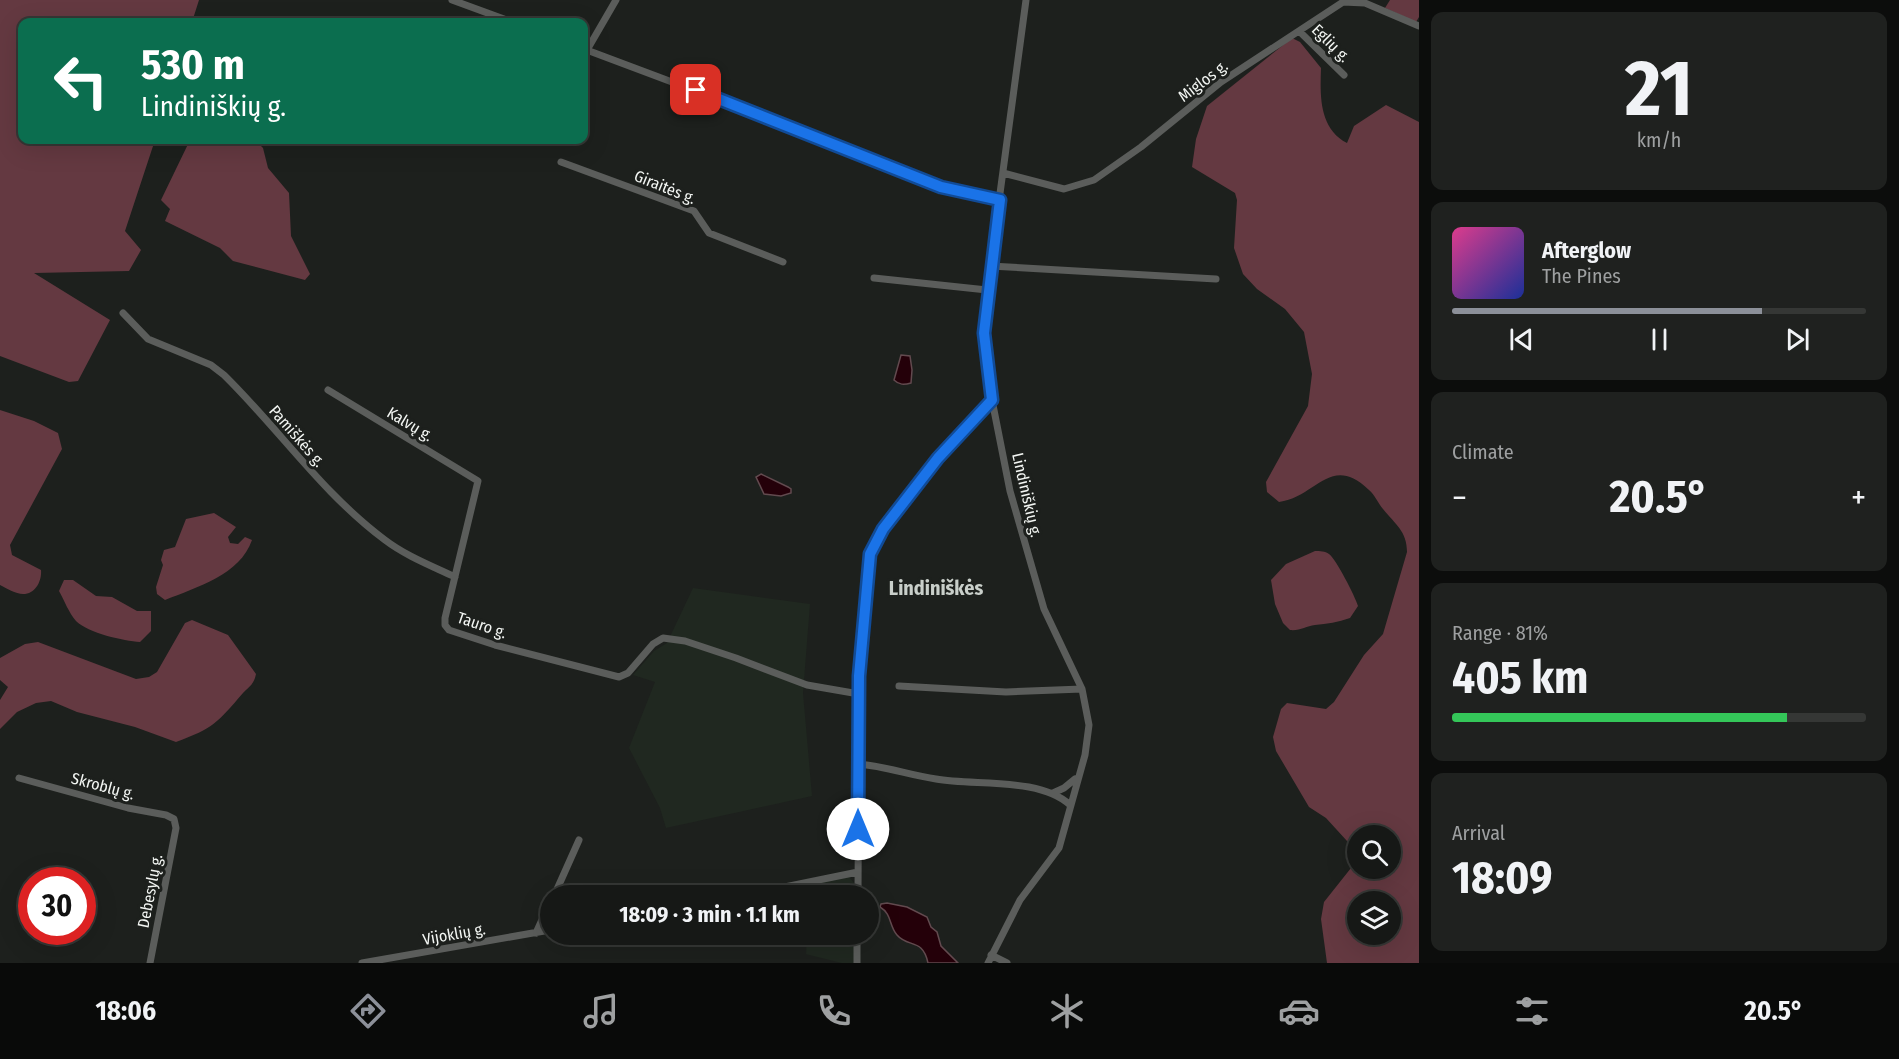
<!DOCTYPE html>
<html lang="en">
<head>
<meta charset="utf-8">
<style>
  :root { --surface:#161816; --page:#1f211f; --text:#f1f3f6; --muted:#9ea0a1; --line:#353735; --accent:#8c9099 }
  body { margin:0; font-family:"Fira Sans Condensed",sans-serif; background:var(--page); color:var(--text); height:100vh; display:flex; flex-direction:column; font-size:22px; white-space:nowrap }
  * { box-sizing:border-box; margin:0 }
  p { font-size:20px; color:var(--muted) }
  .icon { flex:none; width:33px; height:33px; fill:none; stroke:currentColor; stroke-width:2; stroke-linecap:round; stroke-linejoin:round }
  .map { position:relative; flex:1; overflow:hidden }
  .details { display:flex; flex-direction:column; gap:12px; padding:12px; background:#0c0d0c; width:480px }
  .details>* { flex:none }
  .top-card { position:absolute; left:18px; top:18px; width:570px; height:126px; border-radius:12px; box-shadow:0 6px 24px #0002,0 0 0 2px var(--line); background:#0b6e4f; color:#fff; overflow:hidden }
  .tools { position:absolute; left:1347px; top:825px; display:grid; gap:12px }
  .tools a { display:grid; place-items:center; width:54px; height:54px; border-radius:50%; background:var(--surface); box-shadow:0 6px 24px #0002,0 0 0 2px var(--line); font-size:30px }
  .speed { position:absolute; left:18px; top:867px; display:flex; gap:12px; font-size:30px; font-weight:700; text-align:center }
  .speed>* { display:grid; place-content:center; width:78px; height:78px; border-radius:50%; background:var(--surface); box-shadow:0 6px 24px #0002,0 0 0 2px var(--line); line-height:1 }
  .speed .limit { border:9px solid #d22; background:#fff; color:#111 }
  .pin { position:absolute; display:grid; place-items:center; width:51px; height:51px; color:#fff; margin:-26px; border-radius:12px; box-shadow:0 3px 9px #0006 }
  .me { position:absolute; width:66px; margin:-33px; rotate:0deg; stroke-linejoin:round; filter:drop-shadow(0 0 4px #0008) }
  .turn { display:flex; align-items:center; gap:21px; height:126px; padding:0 24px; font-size:27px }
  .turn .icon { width:78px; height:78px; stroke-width:2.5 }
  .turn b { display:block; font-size:42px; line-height:51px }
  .big { font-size:45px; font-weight:700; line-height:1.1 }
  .details .tile { flex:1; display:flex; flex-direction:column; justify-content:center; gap:9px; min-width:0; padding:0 21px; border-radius:12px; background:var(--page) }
  .details .dial { align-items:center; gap:0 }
  .dial b { font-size:78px; line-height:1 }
  .song { display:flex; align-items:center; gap:18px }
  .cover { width:72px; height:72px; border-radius:9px; background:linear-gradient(135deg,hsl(330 70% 55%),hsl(230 70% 35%)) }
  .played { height:6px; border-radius:3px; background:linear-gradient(90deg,var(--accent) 75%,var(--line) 75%) }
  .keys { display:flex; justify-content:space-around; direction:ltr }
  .heat { display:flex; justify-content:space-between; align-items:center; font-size:33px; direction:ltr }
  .charge { height:9px; border-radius:4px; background:linear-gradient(90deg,#34c759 81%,var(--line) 0) }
  .trip { position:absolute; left:540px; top:885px; width:339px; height:60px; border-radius:30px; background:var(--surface); box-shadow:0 6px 24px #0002,0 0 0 2px var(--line); font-weight:700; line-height:60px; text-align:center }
  .tabs { display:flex; height:96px; justify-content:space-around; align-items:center; background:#090a09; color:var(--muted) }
  .tabs .icon { width:42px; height:42px }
  .tabs .selected { color:var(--accent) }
  .tabs b { font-size:27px; color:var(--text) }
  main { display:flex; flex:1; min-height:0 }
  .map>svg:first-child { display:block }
  .built { fill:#202820 }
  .green { fill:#643941; fill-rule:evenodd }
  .water { fill:#240009; stroke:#624a4f; stroke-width:1.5 }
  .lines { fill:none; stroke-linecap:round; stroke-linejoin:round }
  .minor { stroke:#5b5d5b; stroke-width:7 }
  .route-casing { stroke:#114b97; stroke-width:15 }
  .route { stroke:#1a73e8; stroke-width:10 }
  .labels { text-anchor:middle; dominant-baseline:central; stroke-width:6; stroke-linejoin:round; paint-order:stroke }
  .street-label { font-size:16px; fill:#f3f6f3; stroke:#1d201d }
  .quarter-label { font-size:20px; font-weight:bold; fill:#c9cfca; stroke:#1d201d }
</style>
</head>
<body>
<main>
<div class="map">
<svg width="1419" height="963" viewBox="0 0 1419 963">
  <rect width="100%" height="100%" fill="#1d201d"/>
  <path class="built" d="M693 588 810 604 803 693 812 796 666 828 660 808 629 748 655 682 633 675 654 651 667 643Z
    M849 877 854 883V895L768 896 767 892Z
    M807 935H854V963H842L806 954Z"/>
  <path class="green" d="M0 0H199L192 22H22V140H155L125 231 141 250 129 271 34 273 110 320 78 381 69 382 0 356Z
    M1390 0H1419V17L1416 22 1385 8Z
    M1292 38 1300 42 1321 68C1320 96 1319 128 1347 143L1354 126 1386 105 1419 122V963H1327L1321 919 1324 902 1351 868 1352 856 1347 841 1326 818 1309 807 1276 751 1273 737 1281 709 1287 703 1326 709 1334 702 1364 655 1383 634 1407 552C1407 531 1395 524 1383 509 1378 503 1375 495 1369 490 1330 453 1317 497 1279 502L1267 492 1266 482 1308 406 1312 374 1304 332 1285 309 1257 289 1243 274 1234 248 1237 200 1235 193 1192 167 1196 139 1207 106ZM1358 836H1390V868H1358ZM1358 902H1390V934H1358Z
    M190 140H255L263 148 268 168 289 193 291 236 310 274 305 280 233 261 220 248 165 221 170 209 161 200Z
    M0 410 34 421 58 433 62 449 10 545 12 555 41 570C42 580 36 594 23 594 16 594 6 588 0 585Z
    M214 513 236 527 228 537 230 543 238 544 245 537 252 540C240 575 197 587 165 600L157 594 156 587 163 565 161 560 164 550 175 547 186 519Z
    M1315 551C1320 551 1325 551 1329 554 1336 559 1355 596 1358 606L1350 618C1338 622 1327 624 1315 625 1306 626 1300 631 1290 630L1283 623 1275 604 1271 580 1286 564Z
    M64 580H73L96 596 112 597 137 611H151V631L140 642C124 641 88 633 76 621 69 613 64 600 59 591Z
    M192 620 228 635 256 674C254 684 250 686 243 693 217 723 214 728 176 742L135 727 77 712 51 701 36 703 17 712 0 729V700L8 687 0 680V658L25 644 38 642 136 679 149 677 157 672 185 623Z"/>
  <path class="water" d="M901 355 910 356 912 370 911 383C904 385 899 385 894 380Z
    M761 474 788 487 791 489V493L781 496 764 494 756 477Z
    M887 903 907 907 927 917 931 927 937 932 941 946 958 963H928C923 938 908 948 897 935 889 926 892 914 880 907L881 904Z"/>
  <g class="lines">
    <path class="minor" d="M452 0 512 22
      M1299 31 1344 75
      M584 49 768 118 941 187 1000 200
      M587 50 616 0
      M561 162 694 211 709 233 783 262
      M1003 173 1064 189 1094 180 1141 147 1221 82 1343 2 1365 3 1419 26
      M990 266 1216 279
      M874 278 987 290
      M123 313 148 339 211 365 224 375C280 430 322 493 385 540 406 556 432 566 455 577
      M328 390 478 481 445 618V625L449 630 495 645 619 677 628 673 653 644 663 638 685 641 736 658 807 685 859 694
      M899 686 1006 692 1082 689
      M858 764C885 766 909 775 936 779 975 786 1040 777 1070 805
      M19 778 128 808 166 815 174 819 176 828 150 963
      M1053 793 1064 788 1075 779
      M554 896 579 840
      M740 896 858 872
      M858 896 859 694 867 567C878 517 955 437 992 400
      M536 933 550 902
      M991 955 1007 963
      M362 963 550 930
      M857 963V934
      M988 963 1020 900 1059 848 1085 755 1089 725 1082 689 1044 609 1010 491 992 400 985 352 984 333 987 290 1026 0"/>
  </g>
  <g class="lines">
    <defs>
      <path id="route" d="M696 90 941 187 1000 200 984 333 992 400 938 458 883 529 870 554 859 676 858 829"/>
    </defs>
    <use href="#route" class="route-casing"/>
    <use href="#route" class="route"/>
  </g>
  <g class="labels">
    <g class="street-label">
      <text transform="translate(1331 43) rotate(45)">Eglių g.</text>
      <text transform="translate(1203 81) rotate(-37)">Miglos g.</text>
      <text transform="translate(665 187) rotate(22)">Giraitės g.</text>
      <text transform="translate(410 424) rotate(31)">Kalvų g.</text>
      <text transform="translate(297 436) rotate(49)">Pamiškės g.</text>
      <text transform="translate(1027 495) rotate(77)">Lindiniškių g.</text>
      <text transform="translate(482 625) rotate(19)">Tauro g.</text>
      <text transform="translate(103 786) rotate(15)">Skroblų g.</text>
      <text transform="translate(150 891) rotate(-79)">Debesylų g.</text>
      <text transform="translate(454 934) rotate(-10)">Vijoklių g.</text>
    </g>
    <g class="quarter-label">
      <text x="936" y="588">Lindiniškės</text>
    </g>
  </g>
</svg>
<div class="tools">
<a><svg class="icon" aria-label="search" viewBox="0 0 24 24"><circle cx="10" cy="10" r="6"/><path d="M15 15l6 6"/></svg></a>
<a><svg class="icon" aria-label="layers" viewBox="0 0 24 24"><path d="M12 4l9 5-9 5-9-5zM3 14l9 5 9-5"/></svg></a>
</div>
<div class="speed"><div class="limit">30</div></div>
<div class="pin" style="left:696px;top:90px;background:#d93025"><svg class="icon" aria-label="arrive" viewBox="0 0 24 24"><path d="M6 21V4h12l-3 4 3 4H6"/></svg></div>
<svg class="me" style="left:858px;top:829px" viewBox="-20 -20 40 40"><circle r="19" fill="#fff"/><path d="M0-13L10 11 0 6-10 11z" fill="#1a73e8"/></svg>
<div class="trip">18:09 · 3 min · 1.1 km</div>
<div class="top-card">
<div class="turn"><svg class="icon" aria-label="left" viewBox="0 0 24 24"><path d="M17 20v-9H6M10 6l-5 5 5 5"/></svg><div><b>530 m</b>Lindiniškių g.</div></div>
</div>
</div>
<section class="details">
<div class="tile dial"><b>21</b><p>km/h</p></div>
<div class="tile">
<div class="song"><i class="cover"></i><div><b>Afterglow</b><p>The Pines</p></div></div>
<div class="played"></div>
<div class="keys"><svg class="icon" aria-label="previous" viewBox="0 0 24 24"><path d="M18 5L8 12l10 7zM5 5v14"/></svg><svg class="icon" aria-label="pause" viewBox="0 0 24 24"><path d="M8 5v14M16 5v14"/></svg><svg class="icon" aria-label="next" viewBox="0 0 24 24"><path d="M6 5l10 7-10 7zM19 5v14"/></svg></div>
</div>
<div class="tile"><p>Climate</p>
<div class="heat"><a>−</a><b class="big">20.5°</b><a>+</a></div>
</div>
<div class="tile"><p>Range · 81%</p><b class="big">405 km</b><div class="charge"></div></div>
<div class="tile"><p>Arrival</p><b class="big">18:09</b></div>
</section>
</main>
<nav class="tabs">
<b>18:06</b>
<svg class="icon selected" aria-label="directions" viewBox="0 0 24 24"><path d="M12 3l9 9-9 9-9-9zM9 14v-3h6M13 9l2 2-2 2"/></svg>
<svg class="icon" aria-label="music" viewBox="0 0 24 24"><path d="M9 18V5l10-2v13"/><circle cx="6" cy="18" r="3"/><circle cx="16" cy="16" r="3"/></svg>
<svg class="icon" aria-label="phone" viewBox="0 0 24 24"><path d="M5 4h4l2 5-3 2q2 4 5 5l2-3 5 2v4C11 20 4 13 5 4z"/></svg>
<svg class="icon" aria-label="climate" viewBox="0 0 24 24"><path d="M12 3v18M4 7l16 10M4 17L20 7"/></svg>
<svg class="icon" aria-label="car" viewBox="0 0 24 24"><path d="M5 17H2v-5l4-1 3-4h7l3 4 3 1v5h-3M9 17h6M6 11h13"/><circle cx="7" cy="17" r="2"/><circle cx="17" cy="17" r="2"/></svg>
<svg class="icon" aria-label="filters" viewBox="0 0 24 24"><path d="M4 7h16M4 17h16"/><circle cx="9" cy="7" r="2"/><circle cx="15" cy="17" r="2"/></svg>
<b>20.5°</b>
</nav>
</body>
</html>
